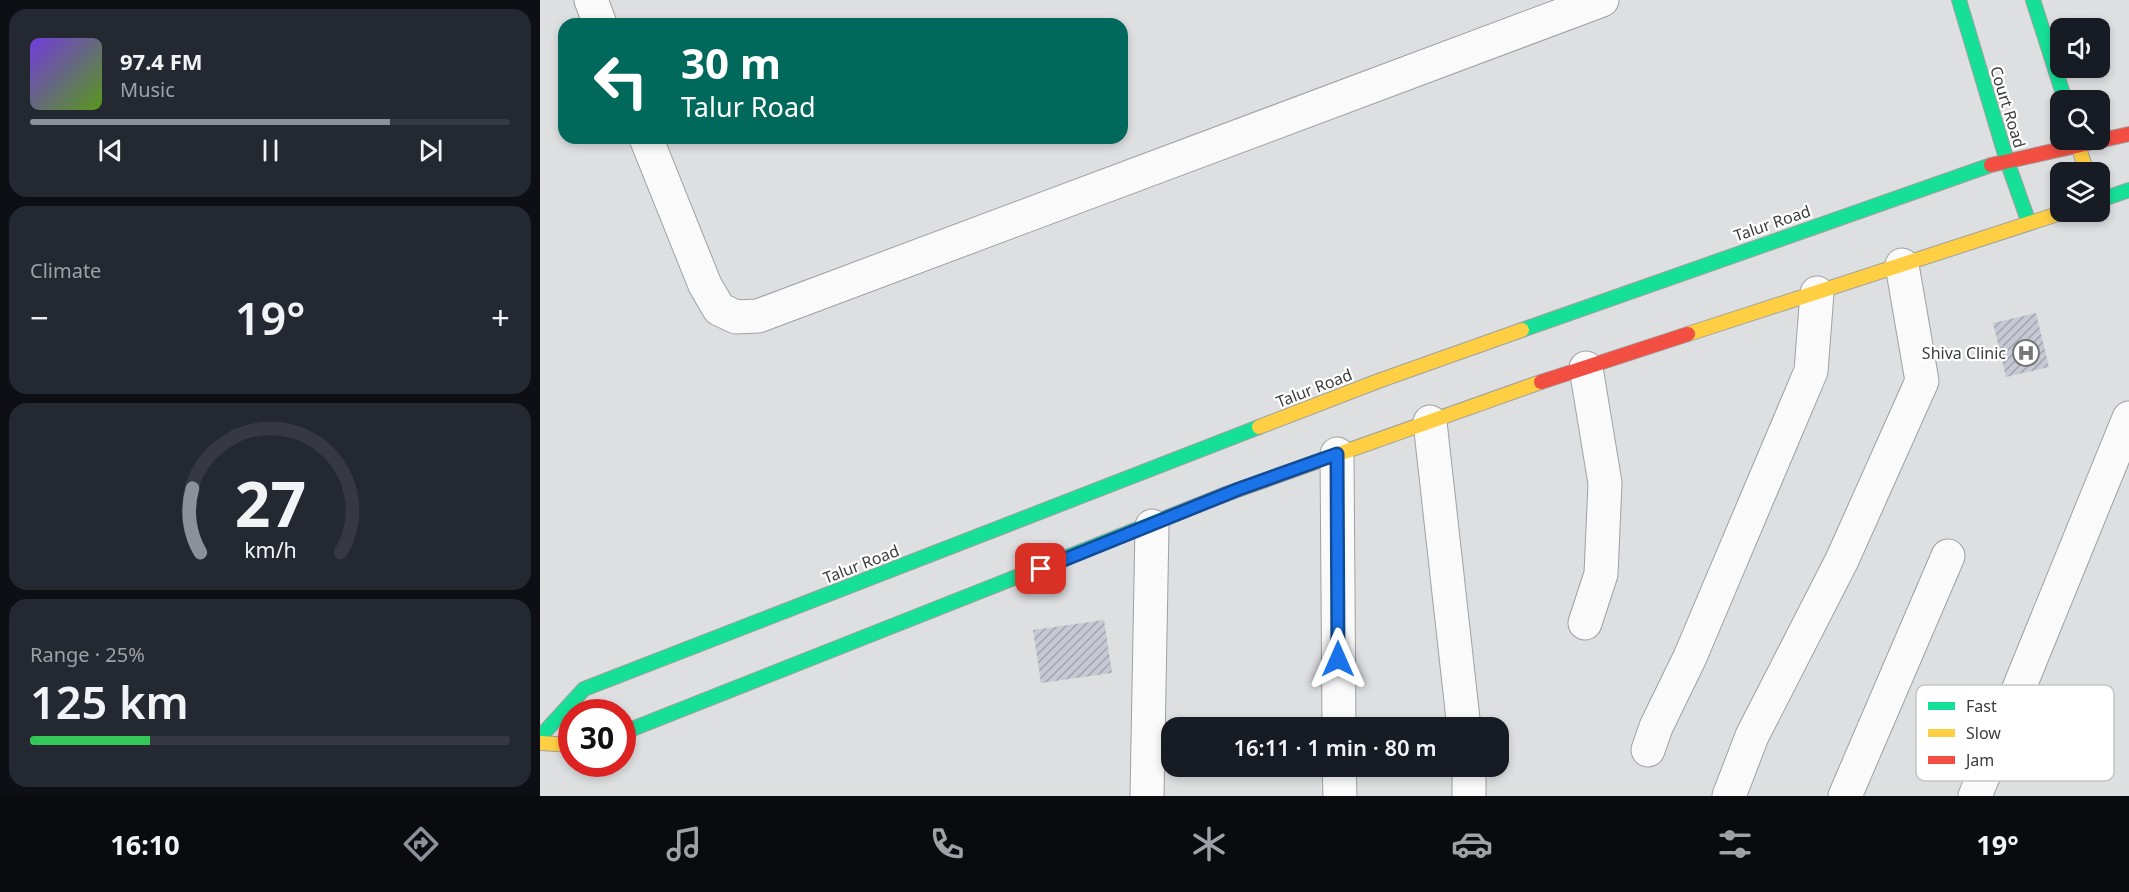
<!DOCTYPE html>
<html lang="en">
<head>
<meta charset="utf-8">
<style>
  :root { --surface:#171b24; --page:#242831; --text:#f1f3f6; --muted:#9ea1a6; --line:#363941; --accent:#8c9099 }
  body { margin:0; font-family:"Noto Sans",sans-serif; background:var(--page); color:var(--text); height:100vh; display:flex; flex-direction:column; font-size:22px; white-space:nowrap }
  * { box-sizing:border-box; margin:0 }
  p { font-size:20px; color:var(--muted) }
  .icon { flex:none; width:33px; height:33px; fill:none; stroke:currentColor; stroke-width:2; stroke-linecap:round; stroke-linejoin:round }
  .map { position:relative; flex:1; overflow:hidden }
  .details { display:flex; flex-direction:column; gap:9px; padding:9px; background:#0d0f14; width:540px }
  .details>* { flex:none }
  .hud { position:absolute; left:18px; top:18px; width:570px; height:126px; border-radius:18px; box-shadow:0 3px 9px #0003; background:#00695c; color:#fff; overflow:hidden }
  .tools { position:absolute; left:1510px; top:18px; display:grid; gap:12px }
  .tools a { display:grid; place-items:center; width:60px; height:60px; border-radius:12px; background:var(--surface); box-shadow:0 3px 9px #0003; font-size:30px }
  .speed { position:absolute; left:18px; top:699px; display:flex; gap:12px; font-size:30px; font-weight:700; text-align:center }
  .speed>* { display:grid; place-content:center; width:78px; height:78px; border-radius:50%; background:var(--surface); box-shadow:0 3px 9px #0003; line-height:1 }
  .speed .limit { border:9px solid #d22; background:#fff; color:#111 }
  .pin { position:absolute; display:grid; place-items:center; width:51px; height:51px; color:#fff; margin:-26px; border-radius:12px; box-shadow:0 3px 9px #0006 }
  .me { position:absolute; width:66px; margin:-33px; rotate:0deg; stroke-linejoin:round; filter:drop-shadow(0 0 4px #0008) }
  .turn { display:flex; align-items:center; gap:21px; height:126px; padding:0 24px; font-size:27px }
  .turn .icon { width:78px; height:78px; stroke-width:2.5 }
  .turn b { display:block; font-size:42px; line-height:51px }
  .big { font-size:45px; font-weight:600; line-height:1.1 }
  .details .card { flex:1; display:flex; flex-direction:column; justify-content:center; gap:9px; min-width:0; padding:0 21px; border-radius:18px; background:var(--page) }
  .details .dial { align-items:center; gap:0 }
  .dial svg { height:156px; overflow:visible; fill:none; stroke:var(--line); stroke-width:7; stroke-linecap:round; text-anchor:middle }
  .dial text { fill:var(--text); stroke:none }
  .song { display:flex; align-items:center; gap:18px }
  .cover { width:72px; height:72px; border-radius:9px; background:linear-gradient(135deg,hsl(260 70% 55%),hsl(90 70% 35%)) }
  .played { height:6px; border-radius:3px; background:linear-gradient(90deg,var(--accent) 75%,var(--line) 75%) }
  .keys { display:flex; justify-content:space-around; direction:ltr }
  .heat { display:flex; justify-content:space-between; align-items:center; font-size:33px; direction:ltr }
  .charge { height:9px; border-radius:4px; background:linear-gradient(90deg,#34c759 25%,var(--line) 0) }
  .trip { position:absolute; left:621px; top:717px; width:348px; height:60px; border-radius:18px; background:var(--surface); box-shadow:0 3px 9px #0003; font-weight:600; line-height:60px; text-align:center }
  .tab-bar { display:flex; height:96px; justify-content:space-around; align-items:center; background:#090b0e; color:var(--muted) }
  .tab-bar .icon { width:42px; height:42px }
  .tab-bar .selected { color:var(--accent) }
  .tab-bar b { font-size:27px; color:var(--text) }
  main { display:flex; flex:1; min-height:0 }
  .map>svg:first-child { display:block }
  .building { fill:url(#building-hatch) }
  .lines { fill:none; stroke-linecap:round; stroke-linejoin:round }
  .street-casing { stroke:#9fa0a1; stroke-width:35 }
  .fast-casing { stroke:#9fa0a1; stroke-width:16 }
  .slow-casing { stroke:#9fa0a1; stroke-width:16 }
  .jam-casing { stroke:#9fa0a1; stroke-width:16 }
  .street { stroke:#fafafa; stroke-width:33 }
  .fast { stroke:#16e098; stroke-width:14 }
  .slow { stroke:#ffcf43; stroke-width:14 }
  .jam { stroke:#f24e42; stroke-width:14 }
  .route-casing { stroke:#114b97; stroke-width:15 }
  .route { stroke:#1a73e8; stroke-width:10 }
  .labels { text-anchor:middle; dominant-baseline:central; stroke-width:4.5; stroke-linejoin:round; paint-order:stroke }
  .street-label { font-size:16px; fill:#3c3d3e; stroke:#fff }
  .poi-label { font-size:16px; fill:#3c3d3e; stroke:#fff; text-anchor:end }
  .key { fill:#fff; stroke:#c4c5c5; stroke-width:1.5 }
  .key-label { font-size:16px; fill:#3c3d3e }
</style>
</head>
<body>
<main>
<section class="details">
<div class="card">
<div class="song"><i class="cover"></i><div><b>97.4 FM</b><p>Music</p></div></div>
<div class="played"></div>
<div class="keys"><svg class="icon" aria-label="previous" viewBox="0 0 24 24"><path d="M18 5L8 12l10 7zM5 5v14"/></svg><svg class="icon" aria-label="pause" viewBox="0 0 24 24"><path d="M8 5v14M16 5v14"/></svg><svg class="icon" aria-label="next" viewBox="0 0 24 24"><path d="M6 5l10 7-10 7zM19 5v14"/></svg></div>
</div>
<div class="card"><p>Climate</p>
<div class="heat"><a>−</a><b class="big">19°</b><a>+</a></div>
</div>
<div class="card dial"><svg viewBox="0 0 100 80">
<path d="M14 69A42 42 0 1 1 86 69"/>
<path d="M14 69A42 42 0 0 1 10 36" stroke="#8c9099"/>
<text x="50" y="56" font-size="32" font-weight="700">27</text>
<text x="50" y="72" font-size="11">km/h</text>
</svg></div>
<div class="card"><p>Range · 25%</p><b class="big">125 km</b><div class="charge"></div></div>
</section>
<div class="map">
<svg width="1589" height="796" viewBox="0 0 1589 796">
  <defs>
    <pattern id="building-hatch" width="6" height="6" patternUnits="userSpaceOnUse" patternTransform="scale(1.5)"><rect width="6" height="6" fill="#c6c9d3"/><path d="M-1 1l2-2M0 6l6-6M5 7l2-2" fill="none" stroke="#a2a4ad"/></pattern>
  </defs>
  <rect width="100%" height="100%" fill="#dedfe1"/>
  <path class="building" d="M1496 313 1509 367 1466 377 1453 323Z
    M564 620 572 673 501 683 493 630Z"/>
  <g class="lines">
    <defs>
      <path id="street" d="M51 0 60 24
        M106 138 165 285 179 309 196 317 218 316 1062 0
        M890 422 924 728
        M797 454 799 728
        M1045 623 1061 574 1065 483 1046 368
        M1108 750 1116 727 1150 657 1271 371 1277 293
        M799 766 800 796
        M607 796 612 526
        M929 796V766
        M1189 796 1212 736 1302 560 1382 381 1362 265
        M1305 796 1408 556
        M1435 796 1589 418"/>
      <path id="fast" d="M1419 0 1467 161 1489 223
        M1493 0 1525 100
        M1560 200 1589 190
        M982 330 1451 165
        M82 733 686 494
        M0 737 44 689 719 427"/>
      <path id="slow" d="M1536 140 1547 172
        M1148 334 1524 212
        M719 427 841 380 982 330
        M686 494 1001 382
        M0 743 32 745"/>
      <path id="jam" d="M1451 165 1589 134
        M1001 382 1148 334"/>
    </defs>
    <use href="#street" class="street-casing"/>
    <use href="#fast" class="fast-casing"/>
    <use href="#slow" class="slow-casing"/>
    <use href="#jam" class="jam-casing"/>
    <use href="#street" class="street"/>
    <use href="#fast" class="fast"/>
    <use href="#slow" class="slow"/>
    <use href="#jam" class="jam"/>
  </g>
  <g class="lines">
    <defs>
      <path id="route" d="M501 569 699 489 797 454 798 659"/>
    </defs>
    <use href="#route" class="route-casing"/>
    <use href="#route" class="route"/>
  </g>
  <defs>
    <symbol id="hospital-ring" viewBox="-11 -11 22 22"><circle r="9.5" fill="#fff" stroke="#757677" stroke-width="1.5"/><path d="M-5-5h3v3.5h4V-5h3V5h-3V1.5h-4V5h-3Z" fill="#757677"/></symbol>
  </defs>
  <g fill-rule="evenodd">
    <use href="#hospital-ring" x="1471" y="338" width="30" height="30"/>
  </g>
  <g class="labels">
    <g class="street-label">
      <text transform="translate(1468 107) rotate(73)">Court Road</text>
      <text transform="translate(1232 223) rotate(-19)">Talur Road</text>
      <text transform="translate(774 388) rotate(-21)">Talur Road</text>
      <text transform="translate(321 564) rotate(-21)">Talur Road</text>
    </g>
    <g class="poi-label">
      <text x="1466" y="353">Shiva Clinic</text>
    </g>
  </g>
  <rect x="1376" y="685" width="198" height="96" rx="9" class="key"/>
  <rect x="1388" y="702" width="27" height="8" fill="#16e098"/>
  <rect x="1388" y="729" width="27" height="8" fill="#ffcf43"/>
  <rect x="1388" y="756" width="27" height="8" fill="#f24e42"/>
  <g class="key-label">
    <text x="1426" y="712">Fast</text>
    <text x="1426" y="739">Slow</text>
    <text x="1426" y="766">Jam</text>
  </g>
</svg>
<div class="tools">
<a><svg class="icon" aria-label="sound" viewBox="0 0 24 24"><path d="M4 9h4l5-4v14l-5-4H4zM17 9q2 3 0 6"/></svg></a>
<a><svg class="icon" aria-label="search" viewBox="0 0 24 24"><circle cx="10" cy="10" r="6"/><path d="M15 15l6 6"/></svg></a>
<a><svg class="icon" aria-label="layers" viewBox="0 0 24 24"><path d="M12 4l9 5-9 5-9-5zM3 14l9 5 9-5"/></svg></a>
</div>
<div class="speed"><div class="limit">30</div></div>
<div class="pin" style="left:501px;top:569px;background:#d93025"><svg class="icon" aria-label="arrive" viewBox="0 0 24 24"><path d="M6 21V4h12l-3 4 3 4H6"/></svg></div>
<svg class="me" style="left:798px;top:659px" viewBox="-20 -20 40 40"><path d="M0-17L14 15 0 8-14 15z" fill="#1a73e8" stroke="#fff" stroke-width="4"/></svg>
<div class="trip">16:11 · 1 min · 80 m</div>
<div class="hud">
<div class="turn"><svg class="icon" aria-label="left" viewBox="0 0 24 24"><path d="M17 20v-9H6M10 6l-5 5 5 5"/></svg><div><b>30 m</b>Talur Road</div></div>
</div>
</div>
</main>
<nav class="tab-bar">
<b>16:10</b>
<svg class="icon selected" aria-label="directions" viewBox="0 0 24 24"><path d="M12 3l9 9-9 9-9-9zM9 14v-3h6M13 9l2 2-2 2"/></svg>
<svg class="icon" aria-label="music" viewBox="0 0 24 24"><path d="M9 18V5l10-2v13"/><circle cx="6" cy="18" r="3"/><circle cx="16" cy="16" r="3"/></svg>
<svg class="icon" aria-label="phone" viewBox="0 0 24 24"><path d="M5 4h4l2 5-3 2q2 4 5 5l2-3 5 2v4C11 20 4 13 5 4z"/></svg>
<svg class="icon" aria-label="climate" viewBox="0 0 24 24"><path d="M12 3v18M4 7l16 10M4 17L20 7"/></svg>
<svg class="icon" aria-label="car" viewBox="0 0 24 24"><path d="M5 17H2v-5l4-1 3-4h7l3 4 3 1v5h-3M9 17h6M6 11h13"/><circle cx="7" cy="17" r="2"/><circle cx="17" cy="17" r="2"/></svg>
<svg class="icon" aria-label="filters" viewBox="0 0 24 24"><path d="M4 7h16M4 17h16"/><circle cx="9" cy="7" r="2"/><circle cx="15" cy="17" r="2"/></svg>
<b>19°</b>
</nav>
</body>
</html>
